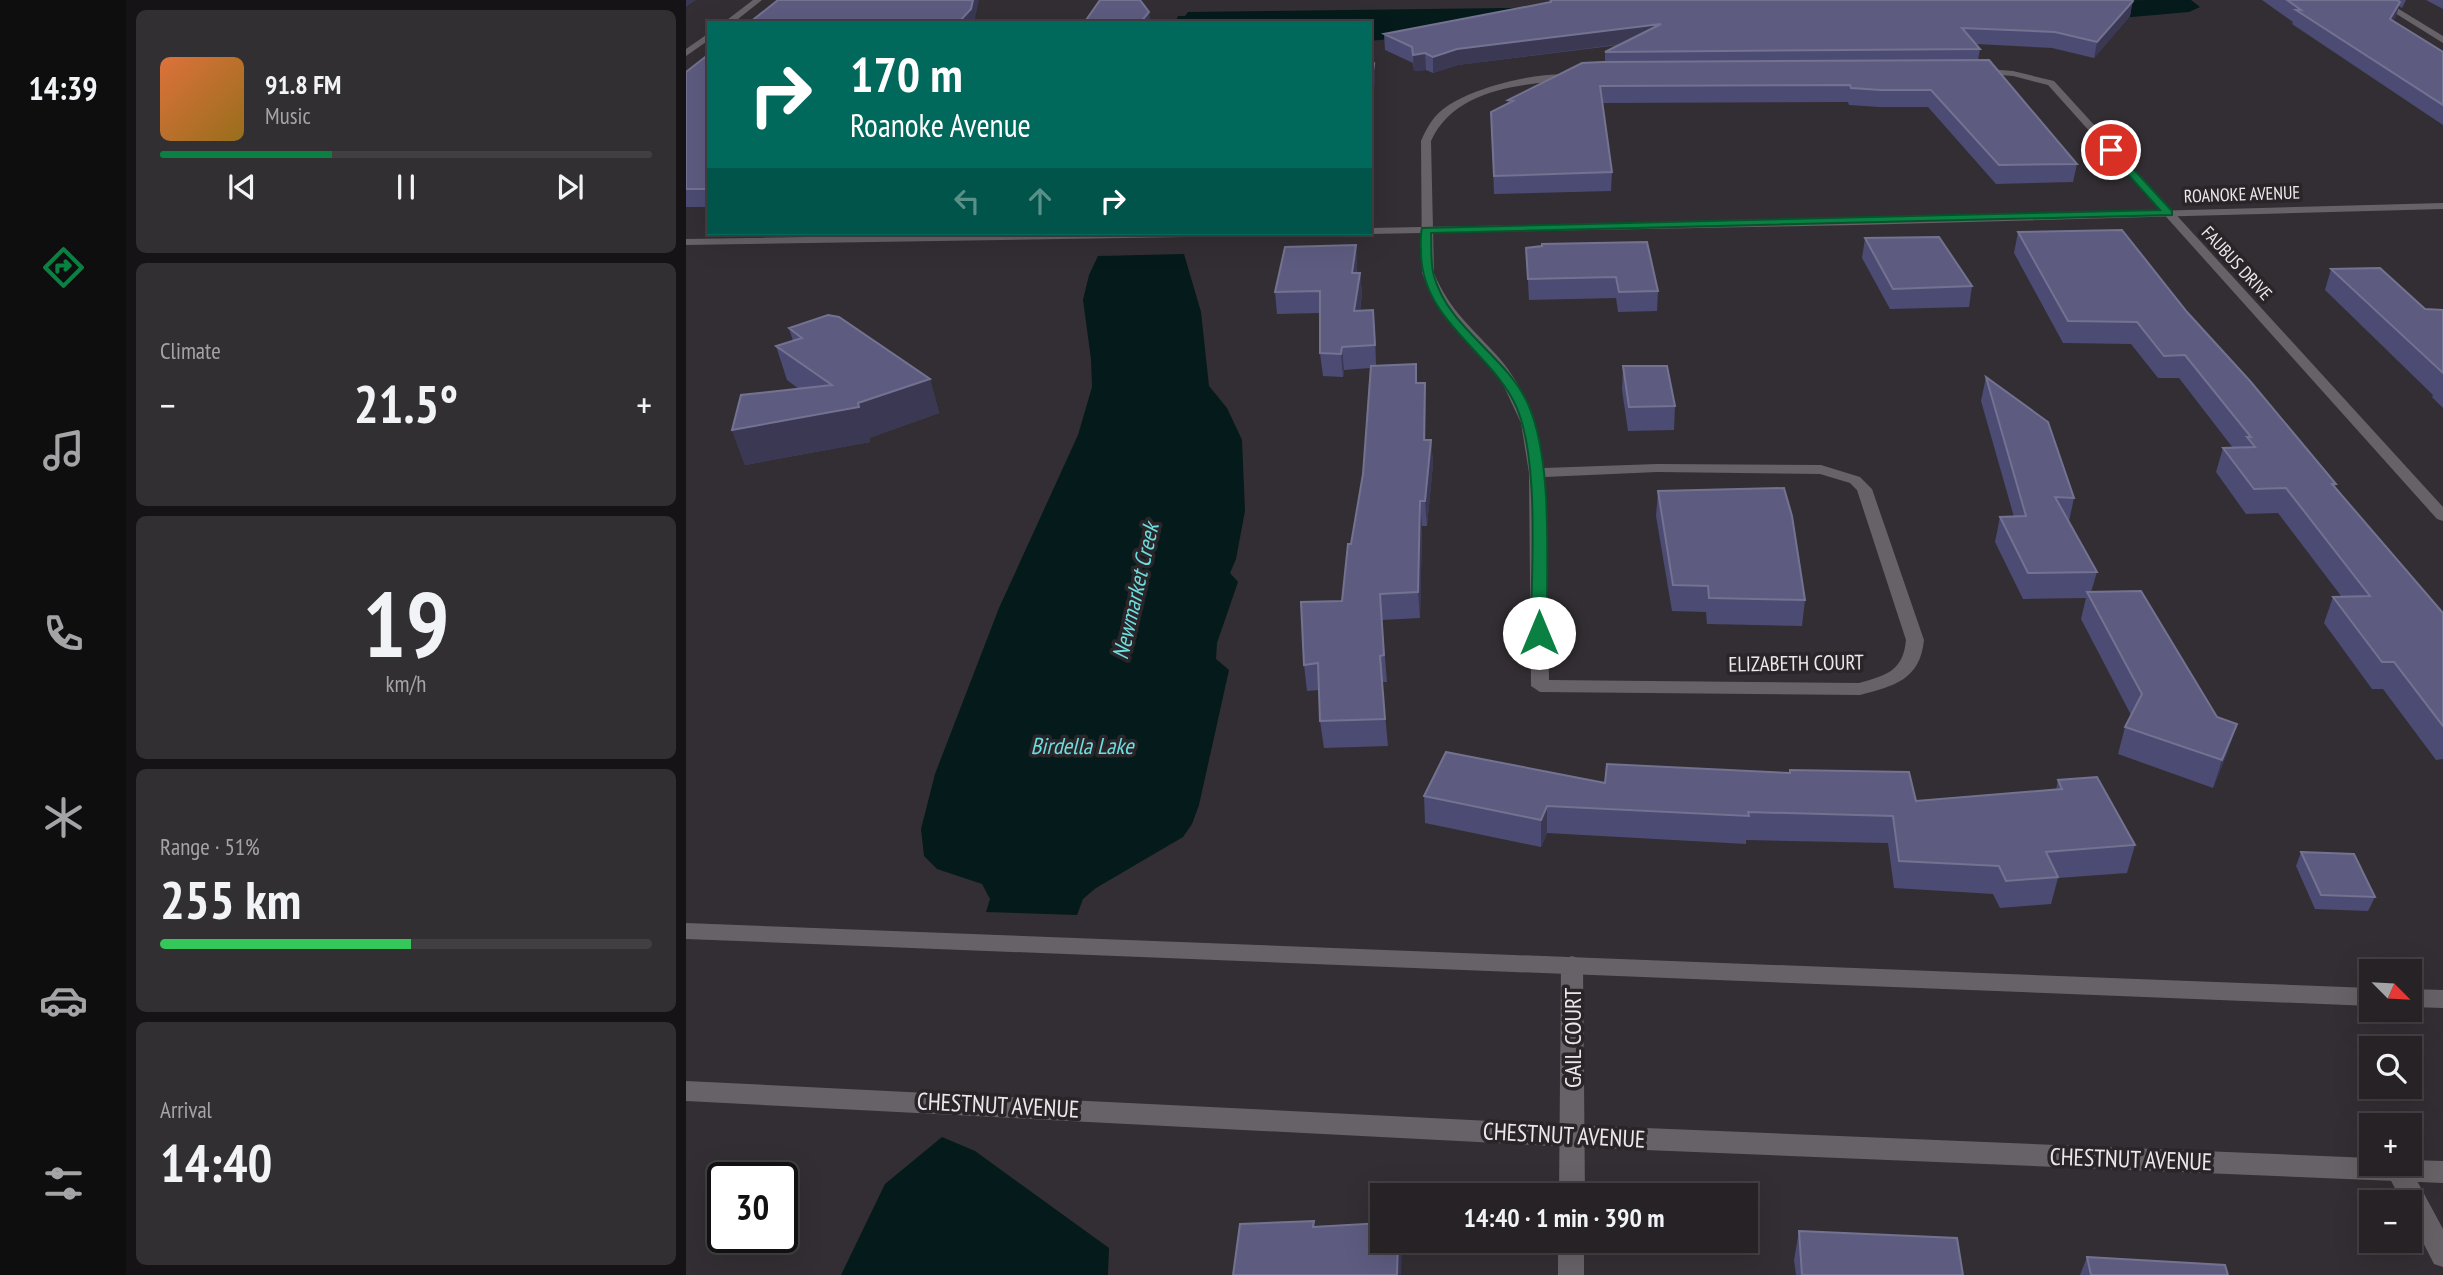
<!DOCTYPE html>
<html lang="en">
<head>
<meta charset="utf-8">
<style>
  :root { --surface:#262226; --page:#322f32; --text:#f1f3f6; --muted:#a4a4a7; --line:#423f43; --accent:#0b8043 }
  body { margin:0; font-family:"PT Sans Narrow",sans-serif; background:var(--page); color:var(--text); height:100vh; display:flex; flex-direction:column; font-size:26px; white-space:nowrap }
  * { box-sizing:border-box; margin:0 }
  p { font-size:23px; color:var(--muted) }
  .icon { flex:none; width:38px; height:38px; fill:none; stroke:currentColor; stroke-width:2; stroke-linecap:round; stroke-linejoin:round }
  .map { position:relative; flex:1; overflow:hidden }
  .panel { display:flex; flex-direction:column; gap:10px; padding:10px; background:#151315; width:560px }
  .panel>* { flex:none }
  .hud { position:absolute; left:21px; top:21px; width:665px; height:214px; border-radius:0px; box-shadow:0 7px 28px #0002,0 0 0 2px var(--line); background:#00695c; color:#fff; overflow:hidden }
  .needle { width:46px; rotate:114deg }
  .tools { position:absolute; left:1673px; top:959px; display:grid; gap:14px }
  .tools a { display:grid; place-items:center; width:63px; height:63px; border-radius:0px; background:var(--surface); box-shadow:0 7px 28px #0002,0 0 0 2px var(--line); font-size:35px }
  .speed { position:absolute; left:21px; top:1162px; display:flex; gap:14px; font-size:35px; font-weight:700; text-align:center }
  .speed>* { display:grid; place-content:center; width:91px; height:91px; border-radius:50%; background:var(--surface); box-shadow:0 7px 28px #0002,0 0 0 2px var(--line); line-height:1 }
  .speed .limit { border:4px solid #111; border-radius:10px; background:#fff; color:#111 }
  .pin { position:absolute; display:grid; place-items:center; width:60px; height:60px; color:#fff; margin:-30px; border:4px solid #fff; border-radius:50%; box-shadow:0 2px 7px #0007 }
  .me { position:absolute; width:77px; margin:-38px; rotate:0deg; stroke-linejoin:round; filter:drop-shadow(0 0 5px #0008) }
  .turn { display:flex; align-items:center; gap:24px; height:147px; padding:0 28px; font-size:32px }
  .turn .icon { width:91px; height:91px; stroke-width:2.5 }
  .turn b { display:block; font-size:49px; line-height:60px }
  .lanes { display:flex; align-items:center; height:66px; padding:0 28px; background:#0003; justify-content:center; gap:35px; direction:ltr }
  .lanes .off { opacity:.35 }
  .big { font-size:52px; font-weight:800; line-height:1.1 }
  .panel .widget { flex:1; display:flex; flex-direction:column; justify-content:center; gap:10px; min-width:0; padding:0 24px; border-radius:10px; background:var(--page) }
  .panel .dial { align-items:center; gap:0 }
  .dial b { font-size:91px; line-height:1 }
  .song { display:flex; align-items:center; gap:21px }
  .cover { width:84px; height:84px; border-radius:10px; background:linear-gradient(135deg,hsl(20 70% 55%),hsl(40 70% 35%)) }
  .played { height:7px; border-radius:4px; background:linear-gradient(90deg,var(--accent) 35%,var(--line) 35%) }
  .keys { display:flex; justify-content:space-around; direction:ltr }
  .heat { display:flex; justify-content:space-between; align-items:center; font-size:38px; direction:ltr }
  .charge { height:10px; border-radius:5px; background:linear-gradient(90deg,#34c759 51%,var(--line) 0) }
  .trip { position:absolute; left:684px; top:1183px; width:388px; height:70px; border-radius:0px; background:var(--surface); box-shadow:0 7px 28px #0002,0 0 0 2px var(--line); font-weight:800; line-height:70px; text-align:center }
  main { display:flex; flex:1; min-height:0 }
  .tabs { display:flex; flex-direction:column; width:126px; justify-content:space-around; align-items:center; background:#0f0e0f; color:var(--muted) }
  .tabs .icon { width:49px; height:49px }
  .tabs .current { color:var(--accent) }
  .tabs b { font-size:32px; color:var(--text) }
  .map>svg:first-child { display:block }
  .water { fill:#041a1b }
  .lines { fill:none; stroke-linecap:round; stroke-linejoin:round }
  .minor { fill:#676267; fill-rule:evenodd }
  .tertiary { fill:#676267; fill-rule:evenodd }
  .wall { fill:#4c4b73 }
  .shaded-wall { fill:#3b3854 }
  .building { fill:#5d5c80; stroke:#737291; stroke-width:2 }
  .route { fill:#0b8043; stroke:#07532c; stroke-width:2 }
  .labels { text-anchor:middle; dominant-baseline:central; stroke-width:7; stroke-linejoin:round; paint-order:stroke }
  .far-street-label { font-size:18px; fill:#ebe8eb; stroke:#292529 }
  .street-label { font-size:21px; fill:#ebe8eb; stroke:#292529 }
  .water-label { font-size:23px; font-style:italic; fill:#6ddddf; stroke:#292529 }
  .near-street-label { font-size:24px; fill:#ebe8eb; stroke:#292529 }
</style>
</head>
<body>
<main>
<nav class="tabs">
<b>14:39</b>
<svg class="icon current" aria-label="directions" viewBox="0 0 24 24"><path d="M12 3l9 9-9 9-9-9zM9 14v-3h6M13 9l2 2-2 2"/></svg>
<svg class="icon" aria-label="music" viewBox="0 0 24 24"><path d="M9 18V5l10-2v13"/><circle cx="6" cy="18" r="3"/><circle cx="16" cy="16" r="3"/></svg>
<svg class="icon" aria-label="phone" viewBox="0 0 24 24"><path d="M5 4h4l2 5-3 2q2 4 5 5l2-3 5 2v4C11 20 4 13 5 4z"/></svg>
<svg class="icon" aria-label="climate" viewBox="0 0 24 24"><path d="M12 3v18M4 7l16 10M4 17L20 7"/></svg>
<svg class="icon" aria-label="car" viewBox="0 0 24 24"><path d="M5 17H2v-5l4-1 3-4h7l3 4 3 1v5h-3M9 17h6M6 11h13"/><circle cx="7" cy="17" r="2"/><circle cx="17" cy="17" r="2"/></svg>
<svg class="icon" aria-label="filters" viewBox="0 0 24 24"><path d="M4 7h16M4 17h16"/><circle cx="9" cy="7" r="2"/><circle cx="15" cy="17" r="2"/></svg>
</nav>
<section class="panel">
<div class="widget">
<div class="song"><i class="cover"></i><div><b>91.8 FM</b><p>Music</p></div></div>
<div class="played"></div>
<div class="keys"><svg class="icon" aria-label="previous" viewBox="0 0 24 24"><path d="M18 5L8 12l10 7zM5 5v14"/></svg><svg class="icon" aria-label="pause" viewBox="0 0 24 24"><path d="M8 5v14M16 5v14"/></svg><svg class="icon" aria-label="next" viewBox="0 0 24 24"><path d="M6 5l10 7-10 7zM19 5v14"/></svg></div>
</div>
<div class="widget"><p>Climate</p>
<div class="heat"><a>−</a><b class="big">21.5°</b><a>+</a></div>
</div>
<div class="widget dial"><b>19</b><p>km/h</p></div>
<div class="widget"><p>Range · 51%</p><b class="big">255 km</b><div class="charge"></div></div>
<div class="widget"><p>Arrival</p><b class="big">14:40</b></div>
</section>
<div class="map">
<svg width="1757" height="1275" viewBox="0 0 1757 1275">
  <rect width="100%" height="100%" fill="#332e33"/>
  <path class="water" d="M1467 0H1505L1514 7 1503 12 1434 18 712 38 684 41V23H489L492 16H499L502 12Z
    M498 254 515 312 523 386 541 408 556 440 559 511 550 559 544 573 552 582 531 643 530 659 543 670 513 805 506 824 497 837 410 888 397 899 391 915 300 912 304 899 296 884 251 869 238 856 235 829 249 774 313 608 392 435 406 387 405 359 397 300 403 275 412 256Z
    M256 1137 289 1151 423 1248 422 1275H155L199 1184Z"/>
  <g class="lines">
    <path class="minor" d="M67 0H76L47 23H37Z
      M1688 0H1698L1757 36V43Z
      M23 33V40L0 56V49Z
      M1289 68 1327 71 1368 81 1757 507V521L1751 519 1362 85 1327 76 1286 73V69Z
      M890 75V79L887 80C836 84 769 88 745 141L748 273C764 312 787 328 814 359 841 391 852 427 858 468L971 464 1135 465 1174 477 1186 489 1238 640C1234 680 1208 686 1174 695L854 692 845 686 843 473 835 423 814 378 762 321 743 291 736 273 735 141C741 127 748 115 760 107 790 86 854 71 890 75ZM971 472 1134 474 1164 483 1171 490 1220 640C1217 671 1201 675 1173 683L863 680 859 477Z
      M886 956 894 959 897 965 899 1195H873L875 965 878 959Z
      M1704 1164H1722L1757 1229V1267L1748 1264 1724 1217V1202H1716L1700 1171Z
      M872 1241H898V1275H872Z"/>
    <path class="tertiary" d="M1757 203V209L1171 225 684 234 679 233H684V228L1171 219Z
      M360 233H566L560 236 0 245V239Z
      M0 923 1685 988V1006L0 939Z
      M1724 989 1757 990V1008L1724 1007Z
      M0 1081 886 1125 1685 1158V1164H1724V1160L1757 1161V1183L886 1147 0 1101Z"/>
  </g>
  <path class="wall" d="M863 0H1446L1444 16 1408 58 1366 48 1290 44 1294 49 1292 60 1391 164 1387 182 1310 184 1242 107H1193L1163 105 1162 102 916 103 926 172 925 191 808 194 805 112 822 104V100L919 62V52L933 45 772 65 747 73 740 70 728 71 727 63 699 50 698 34 864 3Z
    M1576 0H1720L1716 8 1713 6 1707 21 1757 52V125L1606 24 1607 22Z
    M1740 0H1757V9Z
    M23 54V207H0V72Z
    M1332 232 1501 312 1650 484 1649 487 1757 613V759L1750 760 1697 689H1686L1638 623 1647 597 1655 596 1592 513 1560 514 1530 472 1537 448H1547L1493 378H1472L1445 344 1377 343 1328 253Z
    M1179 238 1286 286 1283 307 1204 309 1176 258Z
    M670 245 671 267V273H674L676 295 674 311 689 333 690 365 731 383 740 406V440H745L747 464 741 526H736L734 618 696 620 701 682H696L702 746 638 748 634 721 633 690 621 691 618 665 656 601 665 544 677 474 684 368 658 370 657 377 637 376 634 353V313L591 314 589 292Z
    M840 248 972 291 971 311 932 312 930 298 843 300Z
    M1645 269 1739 309 1757 310V408L1746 397 1747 395 1639 290Z
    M103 328 244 379 253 413 183 438 184 442 59 465 46 430 113 389 101 380 90 346 107 341Z
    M937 366 989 406 988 430 942 431 936 390Z
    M1300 377 1388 498 1383 521 1411 572 1405 592 1542 751 1527 788 1432 754 1439 727 1445 715 1395 619 1400 598 1337 599 1309 542 1314 517H1328L1295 401Z
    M972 491 1119 600 1116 626 1021 624 1020 612 986 611 970 516Z
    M1104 770 1230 801 1370 790 1372 780 1449 845 1441 873 1372 878 1365 904 1314 908 1307 894 1208 888 1202 843 1060 840V844L861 833 855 847 739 823 738 796 919 783 1103 773Z
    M1615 852 1689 897 1682 911 1629 909 1610 866Z
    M1113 1231 1277 1275H1110L1108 1260Z
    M1401 1257 1542 1275H1394Z"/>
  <path class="shaded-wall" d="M0 0H10L0 7Z
    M287 0H293L288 23H272Z
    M1447 1 1444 16 1408 58 1411 42Z
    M1714 2 1710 17 1699 34 1704 19Z
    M463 12 465 23H454Z
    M975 24 974 39 772 65 747 73V57L771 49Z
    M739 53 740 70 728 71 727 55Z
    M688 64 689 81 684 121V94Z
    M670 245 671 267 668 295 666 273Z
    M674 273 676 295 670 334 668 311Z
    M656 347 658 370 657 377 655 354Z
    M244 379 253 413 183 438 184 442 59 465 46 430 172 403Z
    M739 383 740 406V464L738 440Z
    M745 440 747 464 741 526 739 501Z
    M734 501 736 526 734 618 732 592Z
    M1551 724 1542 751 1527 788 1536 760Z
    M861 806V833L855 847V820Z
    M712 1241H715L716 1251 715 1275H711Z"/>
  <path class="building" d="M92 0H287L285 9 272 23H63Z
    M414 0H454L463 12 454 23H398Z
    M865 0H1446L1447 1 1411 42 1369 32 1276 28 1294 49 919 52 975 24 771 49 747 57 739 53 727 55 726 47 698 34 865 2Z
    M1601 0H1711L1714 2 1704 19 1757 52V105L1610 10H1615Z
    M23 54V189H0V72Z
    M1303 60 1391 164 1313 165 1245 90H1195L1165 88 1164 85 914 86 926 172 808 176 805 112 827 101 822 100 896 63 916 62Z
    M688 64 684 94V67Z
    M1436 230 1501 312 1564 381 1650 484H1646L1757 613V726L1708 662H1696L1647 597 1684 596 1600 488 1568 489 1537 448 1569 447 1561 437H1565L1499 355 1478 356 1451 322 1382 321 1332 232Z
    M1253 237 1286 286 1207 289 1179 238Z
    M961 242 972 291 933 292 930 277 842 279 840 248 856 246V244Z
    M670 245 666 273H674L668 311 687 310 689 345 656 347 655 354 634 353V291L589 292 599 247Z
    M1694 268 1739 309 1757 310V373L1645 269Z
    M142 315 153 317 244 379 172 403 173 407 46 430 55 395 146 385 90 346 116 338 103 328Z
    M730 364V383H739L738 440H745L739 501H734L732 592 694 594 698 655 694 656 699 719 634 721 632 663 618 665 615 602 656 601 662 544H665L677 474 685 366Z
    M937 366H981L989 406 943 407Z
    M1300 377 1362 422 1388 498 1369 497 1411 572 1342 573 1314 517 1340 516Z
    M1098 488 1106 516 1119 600 1023 598 1022 586 987 585 972 491Z
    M1455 591 1531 717 1551 724 1536 760 1439 727 1456 694 1401 592Z
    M760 752 919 783 921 764 1104 773V770L1223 772 1230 801 1376 789 1372 780 1411 777 1449 845 1360 852 1372 877 1320 881 1313 866 1213 861 1207 816 1062 812 1063 816 861 806 855 820 738 796Z
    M1615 852 1668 854 1689 897 1635 895Z
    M628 1221 627 1227 696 1223V1241H712L711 1275H547L554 1224Z
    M1113 1231 1271 1238 1277 1275H1116Z
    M1401 1257 1539 1265 1542 1275H1405Z"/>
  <path class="route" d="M1422 149H1429L1486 211V215L745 233C746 247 744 263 748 276 763 329 820 355 842 404 868 462 860 568 861 633L853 638 848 636 845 633C845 572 855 451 827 400 799 348 737 319 735 254 735 245 734 236 736 228L1474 210 1422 152Z"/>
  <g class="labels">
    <g class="far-street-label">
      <text transform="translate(1556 194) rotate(-2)">ROANOKE AVENUE</text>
      <text transform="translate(1551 263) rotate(47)">FAUBUS DRIVE</text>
    </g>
    <g class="street-label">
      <text transform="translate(1110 663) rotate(-1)">ELIZABETH COURT</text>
    </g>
    <g class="water-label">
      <text transform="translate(449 591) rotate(-77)">Newmarket Creek</text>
      <text x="396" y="745">Birdella Lake</text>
    </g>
    <g class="near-street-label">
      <text transform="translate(886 1038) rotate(-90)">GAIL COURT</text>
      <text transform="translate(312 1105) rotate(3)">CHESTNUT AVENUE</text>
      <text transform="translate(878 1135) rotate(3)">CHESTNUT AVENUE</text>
      <text transform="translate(1445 1159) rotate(2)">CHESTNUT AVENUE</text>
    </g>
  </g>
</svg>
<div class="tools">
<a><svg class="needle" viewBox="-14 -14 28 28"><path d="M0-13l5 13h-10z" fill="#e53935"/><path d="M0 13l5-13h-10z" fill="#a4a4a7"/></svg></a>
<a><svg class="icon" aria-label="search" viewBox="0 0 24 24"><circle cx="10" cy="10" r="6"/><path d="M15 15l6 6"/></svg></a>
<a>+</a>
<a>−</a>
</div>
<div class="speed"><div class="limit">30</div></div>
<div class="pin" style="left:1425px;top:150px;background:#d93025"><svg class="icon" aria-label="arrive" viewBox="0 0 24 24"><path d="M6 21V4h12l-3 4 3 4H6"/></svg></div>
<svg class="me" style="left:853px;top:633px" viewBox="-20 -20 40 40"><circle r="19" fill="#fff"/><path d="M0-13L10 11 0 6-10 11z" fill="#0b8043"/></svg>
<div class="trip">14:40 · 1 min · 390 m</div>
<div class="hud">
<div class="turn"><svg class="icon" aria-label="right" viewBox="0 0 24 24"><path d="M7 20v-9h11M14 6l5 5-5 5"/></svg><div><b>170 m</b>Roanoke Avenue</div></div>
<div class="lanes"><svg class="icon off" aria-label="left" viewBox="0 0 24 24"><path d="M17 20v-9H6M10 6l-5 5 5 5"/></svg><svg class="icon off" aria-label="ahead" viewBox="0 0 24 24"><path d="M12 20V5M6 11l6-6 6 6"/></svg><svg class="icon" aria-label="right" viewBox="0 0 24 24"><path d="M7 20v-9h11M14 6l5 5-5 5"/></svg></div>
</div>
</div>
</main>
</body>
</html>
